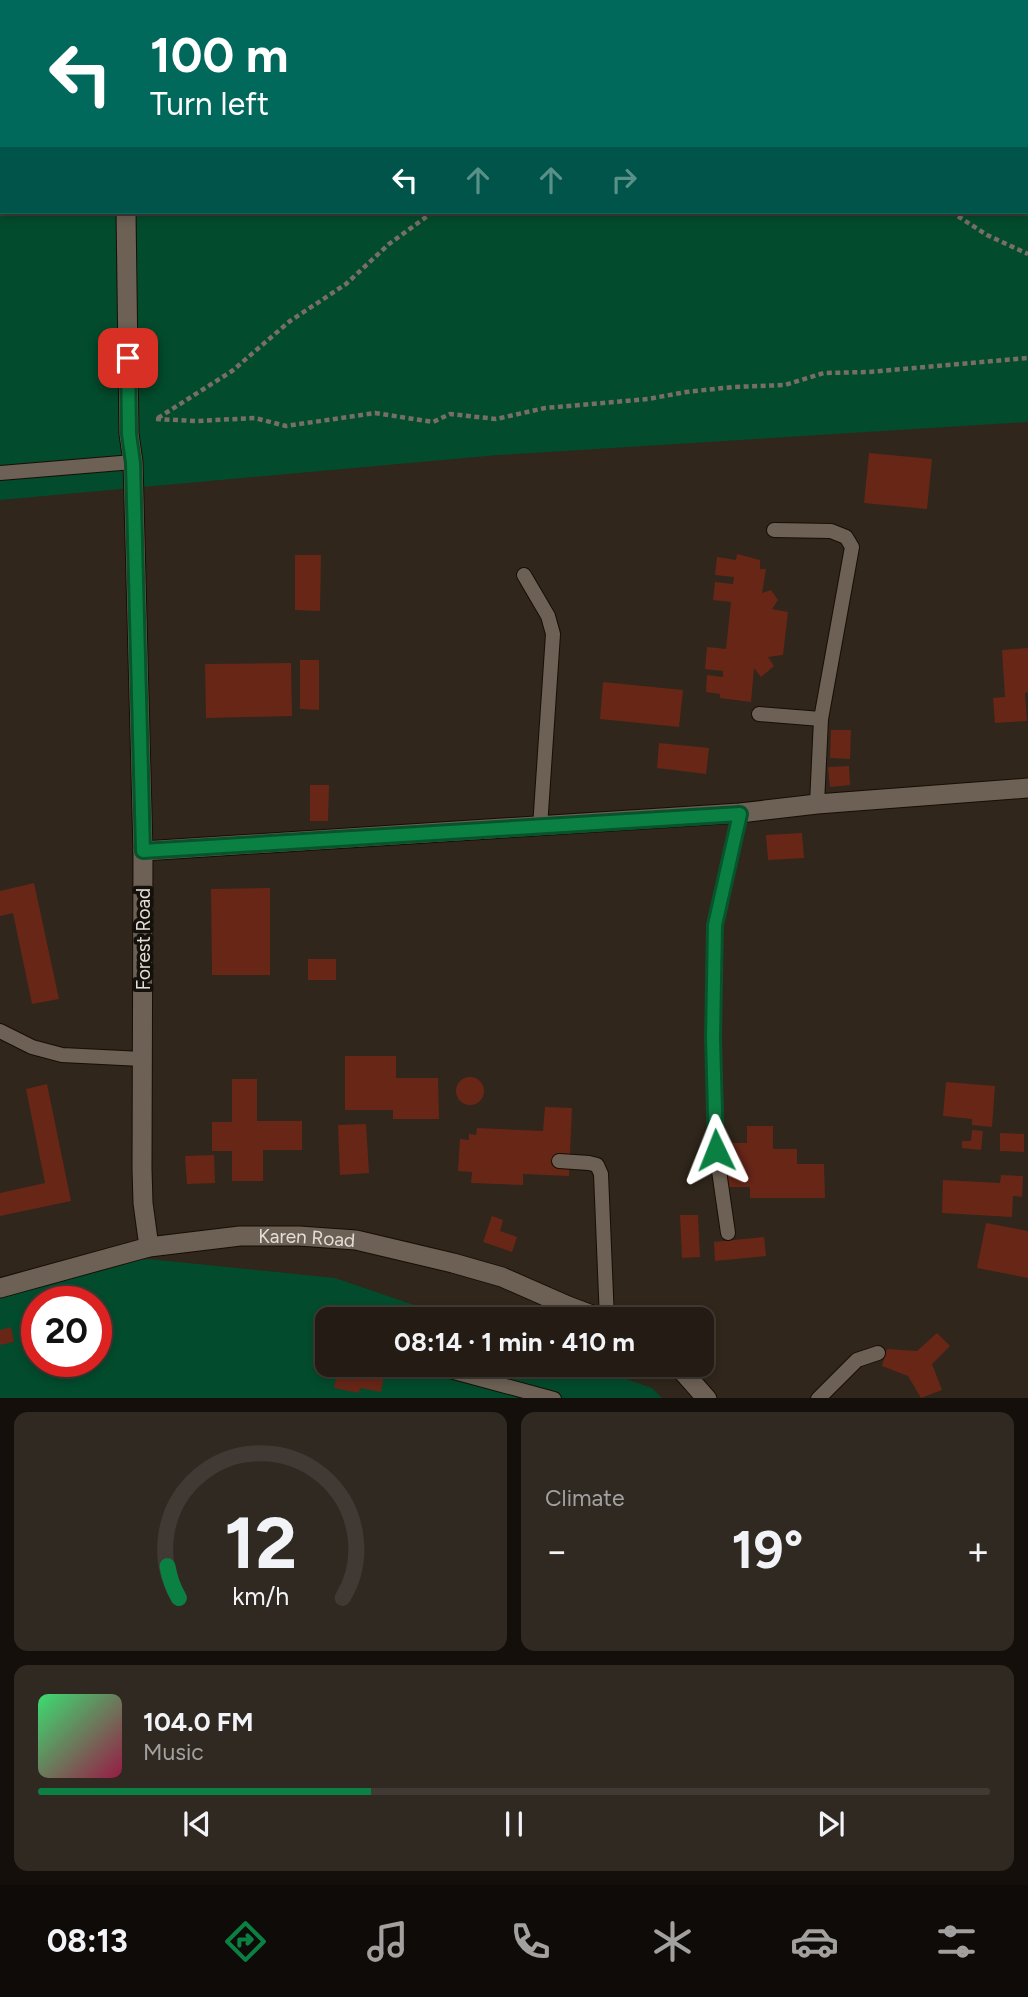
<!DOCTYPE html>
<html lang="en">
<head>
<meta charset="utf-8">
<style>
  :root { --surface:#241c14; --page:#302922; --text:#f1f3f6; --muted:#a3a1a0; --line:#413a34; --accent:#0b8043 }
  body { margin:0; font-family:Figtree,sans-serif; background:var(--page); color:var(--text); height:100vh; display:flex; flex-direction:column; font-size:26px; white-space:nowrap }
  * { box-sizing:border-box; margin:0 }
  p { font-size:23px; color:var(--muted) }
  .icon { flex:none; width:38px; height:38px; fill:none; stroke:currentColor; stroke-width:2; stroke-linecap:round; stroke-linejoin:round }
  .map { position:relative; height:1398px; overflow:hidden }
  .side { display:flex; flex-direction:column; gap:14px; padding:14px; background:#140f0b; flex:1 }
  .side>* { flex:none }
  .top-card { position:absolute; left:0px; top:0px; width:1029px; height:214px; box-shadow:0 4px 10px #0003,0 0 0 2px var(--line); background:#00695c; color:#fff; overflow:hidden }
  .speed { position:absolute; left:21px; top:1286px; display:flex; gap:14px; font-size:35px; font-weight:700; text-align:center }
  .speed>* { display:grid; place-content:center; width:91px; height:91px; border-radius:50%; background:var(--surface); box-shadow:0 4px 10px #0003,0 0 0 2px var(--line); line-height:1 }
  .speed .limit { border:10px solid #d22; background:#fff; color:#111 }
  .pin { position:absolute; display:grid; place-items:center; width:60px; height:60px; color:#fff; margin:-30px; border-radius:14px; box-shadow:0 4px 10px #0006 }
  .me { position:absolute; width:77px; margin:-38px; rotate:358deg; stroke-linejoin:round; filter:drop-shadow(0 0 5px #0008) }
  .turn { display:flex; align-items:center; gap:24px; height:147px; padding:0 35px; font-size:32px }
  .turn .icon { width:91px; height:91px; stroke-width:2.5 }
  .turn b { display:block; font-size:49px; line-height:60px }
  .lanes { display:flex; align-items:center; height:66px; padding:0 35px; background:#0003; justify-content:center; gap:35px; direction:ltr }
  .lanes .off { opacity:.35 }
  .big { font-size:52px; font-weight:700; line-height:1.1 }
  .side .card { flex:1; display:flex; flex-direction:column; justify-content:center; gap:10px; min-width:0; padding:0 24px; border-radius:14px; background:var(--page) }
  .side .dial { align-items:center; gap:0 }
  .dial svg { height:182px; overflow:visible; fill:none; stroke:var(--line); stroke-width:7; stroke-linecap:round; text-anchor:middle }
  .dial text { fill:var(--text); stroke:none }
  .song { display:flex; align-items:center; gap:21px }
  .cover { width:84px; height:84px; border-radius:10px; background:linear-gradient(135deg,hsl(140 70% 55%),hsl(340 70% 35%)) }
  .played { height:7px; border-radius:4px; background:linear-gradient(90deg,var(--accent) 35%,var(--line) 35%) }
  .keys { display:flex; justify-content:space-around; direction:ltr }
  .heat { display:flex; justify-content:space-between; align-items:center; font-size:38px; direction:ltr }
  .side .tiles { flex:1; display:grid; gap:14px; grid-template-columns:1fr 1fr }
  .card:last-child { grid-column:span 2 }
  .trip { position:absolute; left:315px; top:1307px; width:399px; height:70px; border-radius:14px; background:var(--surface); box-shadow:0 4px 10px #0003,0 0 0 2px var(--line); font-weight:700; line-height:70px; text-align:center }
  .dock { display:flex; height:112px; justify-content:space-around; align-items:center; background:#0e0b08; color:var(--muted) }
  .dock .icon { width:49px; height:49px }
  .dock .active { color:var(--accent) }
  .dock b { font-size:32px; color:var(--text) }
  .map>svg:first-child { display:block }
  .green { fill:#034b2d; fill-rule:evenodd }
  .building { fill:#682617 }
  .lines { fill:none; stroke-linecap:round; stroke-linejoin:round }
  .service-casing { stroke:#170e05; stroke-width:16 }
  .minor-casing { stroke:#170e05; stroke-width:21 }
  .path { stroke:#776f65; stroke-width:4.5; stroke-dasharray:5 3.5; stroke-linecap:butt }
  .service { stroke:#6d6155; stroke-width:14 }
  .minor { stroke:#6d6155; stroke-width:19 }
  .route-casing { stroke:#07532c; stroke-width:18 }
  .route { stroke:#0b8043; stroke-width:12 }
  .labels { text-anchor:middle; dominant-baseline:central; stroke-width:7; stroke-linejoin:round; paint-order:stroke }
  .street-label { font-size:19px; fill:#e5ded7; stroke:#14100b }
</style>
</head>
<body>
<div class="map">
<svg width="1028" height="1399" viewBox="0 0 1028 1399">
  <rect width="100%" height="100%" fill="#30261b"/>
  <path class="green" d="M0 0 57 2H2V212H1027V2H331L1028 0V422L498 455 0 500Z
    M149 1259 335 1278 455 1319 327 1320V1365H585L652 1388 662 1398H0V1294L91 1264ZM37 1302H96V1362H37Z"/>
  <path class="building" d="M869 453 932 459 927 509 864 503Z
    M737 554 760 560V569H766L762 593 771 590 778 600 772 609 788 612 783 655 768 657 774 666 761 677 754 668 751 702 720 698V694L706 692 707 675 723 677V671L705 669 707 647 726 649 731 602 713 600 715 582 733 584 734 577 715 575 717 557 736 560Z
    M295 555H321L320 611 295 610Z
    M1028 648V692L1025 693 1027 721 995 723 993 698 1005 697 1002 650Z
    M300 660H319V710L300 709Z
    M291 663 292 716 206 718 205 664Z
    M603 682 683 690 679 727 600 719Z
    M831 730H851L850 759 830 758Z
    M659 743 709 748 706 774 657 768Z
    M849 766 850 785 830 787 828 767Z
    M310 785H329L328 821H310Z
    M802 833 804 858 768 860 766 835Z
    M34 883 59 999 32 1004 13 913 0 916V891Z
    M270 888V975H212L211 889Z
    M308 959H336V980H308Z
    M345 1056H396V1078H438L439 1119H393V1110H345Z
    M456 1091a14 14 0 1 1 28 0a14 14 0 1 1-28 0Z
    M232 1079H257V1121H302V1150H263V1181H232V1151H212V1122H232Z
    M946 1082 995 1086 992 1127 972 1125V1119L943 1116Z
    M47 1084 71 1201 0 1216V1193L45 1183 26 1089Z
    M545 1107 572 1108 569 1176 523 1174V1185L471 1183 472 1172 458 1171 460 1139 469 1140V1134L476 1135 477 1128 543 1131Z
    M366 1124 369 1173 340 1175 338 1125Z
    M747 1126H773V1149H797V1164H824L825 1198H750V1187H728V1143H747Z
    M972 1130 983 1131 981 1150 962 1148V1141H971Z
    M1000 1133 1024 1134V1152L1000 1151Z
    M214 1155 215 1183 187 1184 185 1156Z
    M1001 1175 1023 1176 1022 1197 1013 1196 1012 1217 942 1213 943 1180 1000 1183Z
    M680 1215H698L700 1257 682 1258Z
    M492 1216 503 1220 500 1231 517 1237 512 1252 483 1242Z
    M986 1223 1028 1231V1278L977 1268Z
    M764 1237 766 1256 715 1261 714 1242Z
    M11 1327 14 1342 0 1345V1330Z
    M937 1333 950 1346 932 1364 942 1390 921 1398 908 1376 882 1366 887 1349 917 1351Z
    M339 1365H386L381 1392 360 1388 359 1393 334 1388Z"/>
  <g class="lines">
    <defs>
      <path id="service" d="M0 473 133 462
        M774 530 831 531 846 537 852 547 821 719 817 804
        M524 575 548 616 553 634 540 827
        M759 714 821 719
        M0 1031 32 1047 62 1055 142 1059
        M559 1161 589 1163 597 1165 601 1174 607 1320
        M728 1233 716 1150 713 1038 715 925 740 813
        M428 1365 554 1399
        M818 1399 857 1360 878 1353"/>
      <g id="minor">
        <path d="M116 0V2"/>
        <path d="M126 212 129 434 133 462 143 851 142 1169 143 1203 149 1247"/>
        <path d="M143 851 740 813 817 804 1028 788"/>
        <path id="s1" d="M0 1288 149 1247 240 1236H299L356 1240 453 1263 502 1277 568 1306 605 1320"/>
        <path d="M677 1365 707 1399"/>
      </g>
    </defs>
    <use href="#service" class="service-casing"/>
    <use href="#minor" class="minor-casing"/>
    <path class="path" d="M1021 2 1028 1
      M925 212 953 213 987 235 1028 254
      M158 418 232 371 290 321 346 284 389 244 433 212
      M156 419 197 421 255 418 286 426 375 413 433 422 450 414 496 419 545 408 648 399 686 392 733 387 785 385 824 373 869 372 1028 358"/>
    <use href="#service" class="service"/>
    <use href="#minor" class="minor"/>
  </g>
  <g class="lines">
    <defs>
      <path id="route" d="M128 358 129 434 133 463 143 851 740 814 715 925 713 1038 716 1150"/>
    </defs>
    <use href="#route" class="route-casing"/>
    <use href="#route" class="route"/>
  </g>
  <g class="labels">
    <g class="street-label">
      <text transform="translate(143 939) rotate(-90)">Forest Road</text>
      <text stroke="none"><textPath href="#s1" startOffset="313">Karen Road</textPath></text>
    </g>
  </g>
</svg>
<div class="speed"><div class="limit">20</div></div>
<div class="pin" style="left:128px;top:358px;background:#d93025"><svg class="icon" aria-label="arrive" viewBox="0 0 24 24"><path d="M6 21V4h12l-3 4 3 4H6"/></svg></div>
<svg class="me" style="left:716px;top:1150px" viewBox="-20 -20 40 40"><path d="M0-17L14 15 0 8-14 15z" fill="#0b8043" stroke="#fff" stroke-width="4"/></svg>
<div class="trip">08:14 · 1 min · 410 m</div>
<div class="top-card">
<div class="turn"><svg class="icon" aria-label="left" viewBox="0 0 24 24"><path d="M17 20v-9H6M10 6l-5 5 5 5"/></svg><div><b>100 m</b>Turn left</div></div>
<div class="lanes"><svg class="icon" aria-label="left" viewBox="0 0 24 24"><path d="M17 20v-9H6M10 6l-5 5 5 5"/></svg><svg class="icon off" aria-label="ahead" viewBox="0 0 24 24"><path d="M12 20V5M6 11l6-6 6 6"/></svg><svg class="icon off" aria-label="ahead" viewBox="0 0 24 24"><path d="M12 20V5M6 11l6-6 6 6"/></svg><svg class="icon off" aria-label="right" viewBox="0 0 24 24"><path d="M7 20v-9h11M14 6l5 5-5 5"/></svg></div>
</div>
</div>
<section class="side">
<div class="tiles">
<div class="card dial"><svg viewBox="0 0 100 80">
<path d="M14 69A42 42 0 1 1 86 69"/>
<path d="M14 69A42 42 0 0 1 9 55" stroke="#0b8043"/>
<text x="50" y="56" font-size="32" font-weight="700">12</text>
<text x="50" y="72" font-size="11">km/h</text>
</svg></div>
<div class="card"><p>Climate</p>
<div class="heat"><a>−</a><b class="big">19°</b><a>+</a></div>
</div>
<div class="card">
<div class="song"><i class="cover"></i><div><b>104.0 FM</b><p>Music</p></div></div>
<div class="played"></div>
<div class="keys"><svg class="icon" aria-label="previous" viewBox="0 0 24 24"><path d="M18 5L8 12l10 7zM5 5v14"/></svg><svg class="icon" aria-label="pause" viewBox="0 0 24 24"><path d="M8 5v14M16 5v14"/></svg><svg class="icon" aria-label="next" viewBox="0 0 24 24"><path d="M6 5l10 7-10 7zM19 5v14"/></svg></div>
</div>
</div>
</section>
<nav class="dock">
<b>08:13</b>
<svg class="icon active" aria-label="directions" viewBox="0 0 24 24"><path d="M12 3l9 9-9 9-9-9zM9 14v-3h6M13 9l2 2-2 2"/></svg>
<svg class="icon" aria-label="music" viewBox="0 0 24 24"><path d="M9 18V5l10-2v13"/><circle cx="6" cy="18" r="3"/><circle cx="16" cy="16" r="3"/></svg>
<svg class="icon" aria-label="phone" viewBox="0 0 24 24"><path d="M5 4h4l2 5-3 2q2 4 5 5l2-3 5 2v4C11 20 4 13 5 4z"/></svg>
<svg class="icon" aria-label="climate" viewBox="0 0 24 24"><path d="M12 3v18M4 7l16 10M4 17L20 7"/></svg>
<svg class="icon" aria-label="car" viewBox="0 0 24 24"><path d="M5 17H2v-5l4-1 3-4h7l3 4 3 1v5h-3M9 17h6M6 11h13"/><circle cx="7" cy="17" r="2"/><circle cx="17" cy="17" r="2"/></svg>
<svg class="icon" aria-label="filters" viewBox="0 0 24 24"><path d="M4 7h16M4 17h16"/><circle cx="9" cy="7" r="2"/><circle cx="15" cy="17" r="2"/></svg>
</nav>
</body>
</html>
